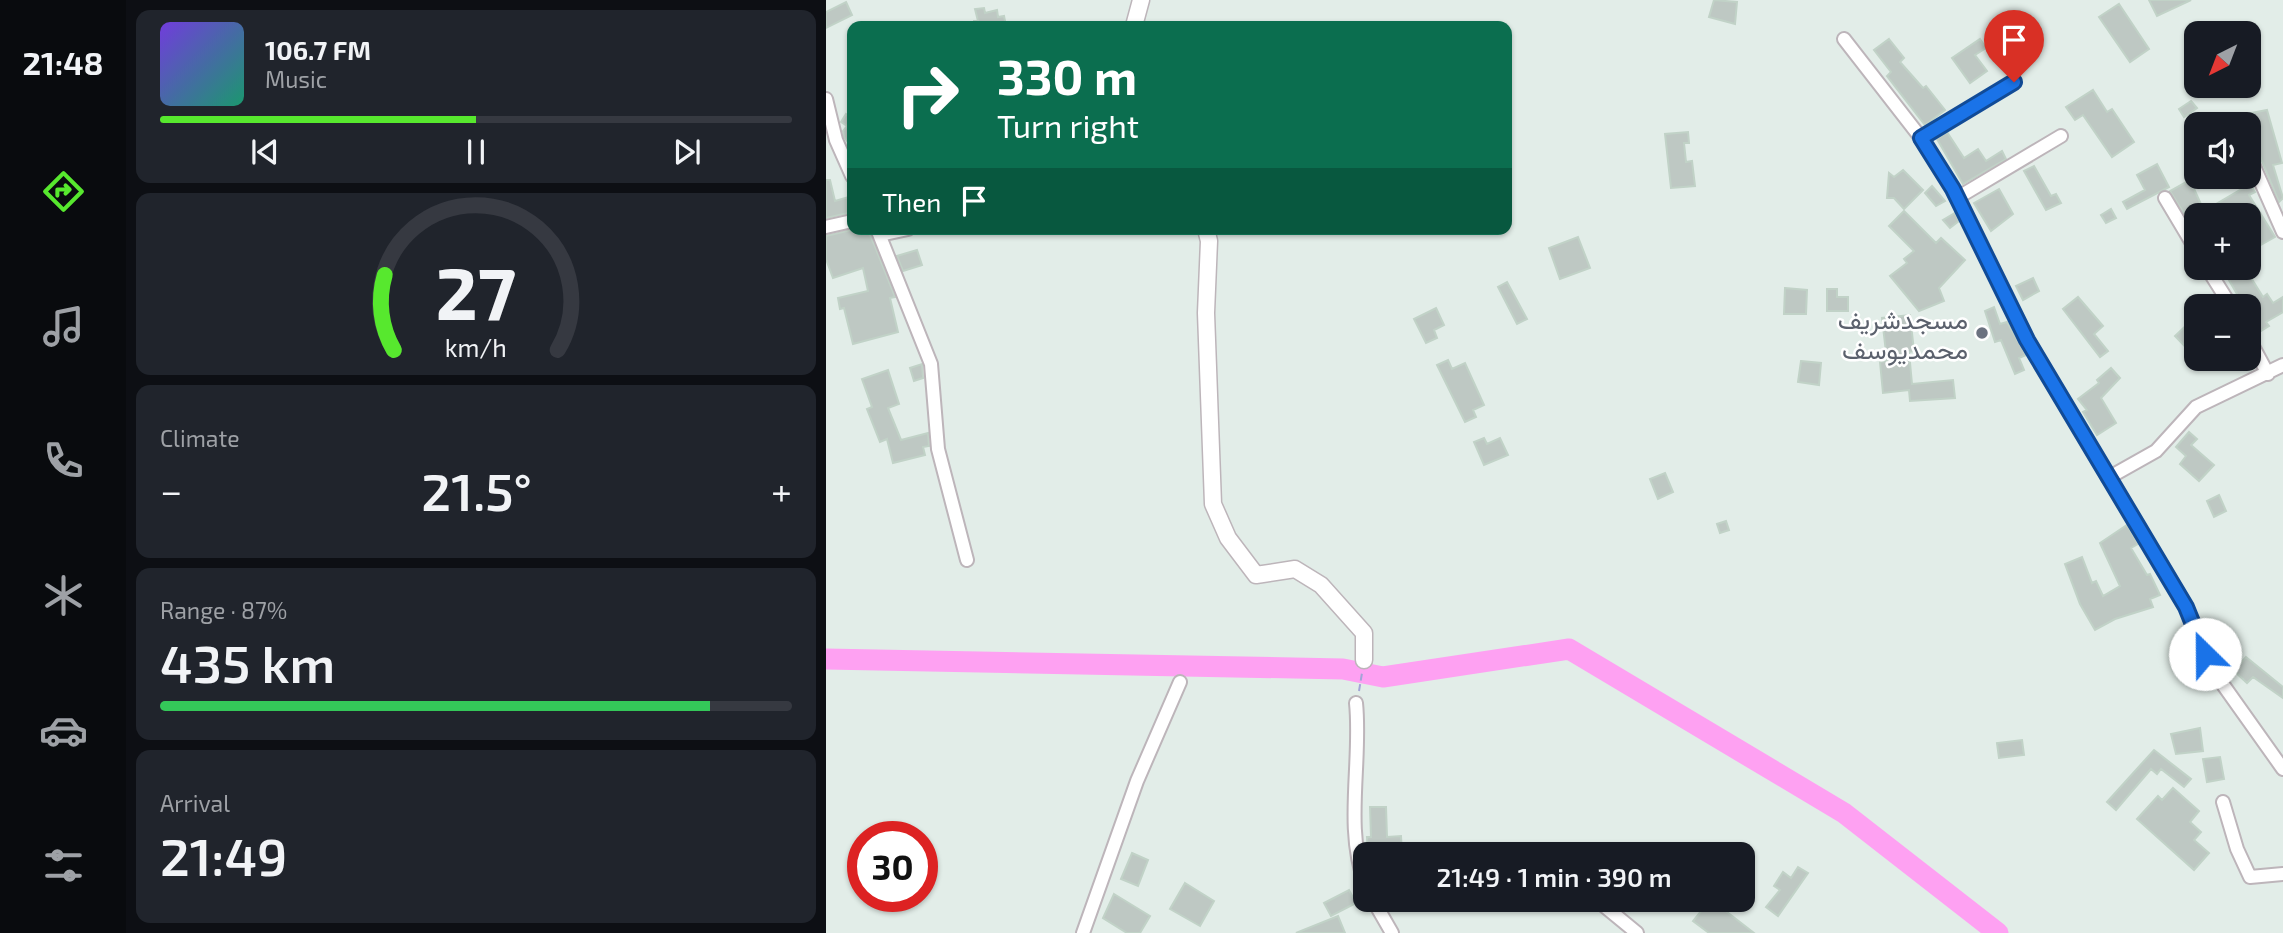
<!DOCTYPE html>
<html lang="en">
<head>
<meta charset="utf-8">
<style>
  :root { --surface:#171b24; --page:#20242c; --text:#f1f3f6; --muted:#9ea1a6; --line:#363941; --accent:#57e82e }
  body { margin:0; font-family:"Exo 2",Vazirmatn,sans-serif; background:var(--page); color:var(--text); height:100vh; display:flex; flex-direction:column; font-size:26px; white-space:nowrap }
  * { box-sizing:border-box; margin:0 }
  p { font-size:23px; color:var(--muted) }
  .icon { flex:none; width:38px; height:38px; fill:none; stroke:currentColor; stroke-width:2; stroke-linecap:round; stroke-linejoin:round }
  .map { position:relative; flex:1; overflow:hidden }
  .panel { display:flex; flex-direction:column; gap:10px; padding:10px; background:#0d0f14; width:700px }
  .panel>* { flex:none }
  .guide { position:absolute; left:21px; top:21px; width:665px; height:214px; border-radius:14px; box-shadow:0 2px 5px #0004; background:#0b6e4f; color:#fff; overflow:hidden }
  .needle { width:46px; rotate:222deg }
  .tools { position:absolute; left:1358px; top:21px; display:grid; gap:14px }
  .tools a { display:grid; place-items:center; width:77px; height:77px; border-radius:14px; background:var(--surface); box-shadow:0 2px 5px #0004; font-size:35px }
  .speed { position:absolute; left:21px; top:821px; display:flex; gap:14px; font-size:35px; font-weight:700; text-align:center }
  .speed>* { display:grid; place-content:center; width:91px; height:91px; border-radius:50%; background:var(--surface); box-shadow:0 2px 5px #0004; line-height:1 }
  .speed .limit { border:10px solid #d22; background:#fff; color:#111 }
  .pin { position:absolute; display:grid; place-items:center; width:60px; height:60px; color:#fff; margin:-72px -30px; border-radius:50% 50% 50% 0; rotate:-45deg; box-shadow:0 0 7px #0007 }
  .pin .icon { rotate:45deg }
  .me { position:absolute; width:77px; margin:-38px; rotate:337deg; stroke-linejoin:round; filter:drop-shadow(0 0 5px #0008) }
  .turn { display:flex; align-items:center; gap:24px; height:147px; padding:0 35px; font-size:32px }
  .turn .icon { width:91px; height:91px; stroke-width:2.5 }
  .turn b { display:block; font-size:49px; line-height:60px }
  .then { display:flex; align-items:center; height:66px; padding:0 35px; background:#0003; gap:14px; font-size:26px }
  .big { font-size:52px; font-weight:600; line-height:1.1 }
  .panel .widget { flex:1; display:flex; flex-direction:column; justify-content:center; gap:10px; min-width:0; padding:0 24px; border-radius:14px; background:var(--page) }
  .panel .dial { align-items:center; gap:0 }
  .dial svg { height:182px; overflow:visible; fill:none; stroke:var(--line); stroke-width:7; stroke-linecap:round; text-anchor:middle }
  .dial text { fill:var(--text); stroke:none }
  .song { display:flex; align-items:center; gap:21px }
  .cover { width:84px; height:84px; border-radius:10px; background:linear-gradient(135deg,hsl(260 70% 55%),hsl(160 70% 35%)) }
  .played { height:7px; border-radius:4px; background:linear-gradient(90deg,var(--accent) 50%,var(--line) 50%) }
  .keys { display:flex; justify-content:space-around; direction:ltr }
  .heat { display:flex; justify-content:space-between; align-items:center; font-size:38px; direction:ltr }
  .charge { height:10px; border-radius:5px; background:linear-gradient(90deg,#34c759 87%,var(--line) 0) }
  .trip { position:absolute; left:527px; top:842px; width:402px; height:70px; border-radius:14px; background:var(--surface); box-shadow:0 2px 5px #0004; font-weight:600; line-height:70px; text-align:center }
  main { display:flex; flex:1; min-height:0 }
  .tabs { display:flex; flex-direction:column; width:126px; justify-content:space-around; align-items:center; background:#090b0e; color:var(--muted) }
  .tabs .icon { width:49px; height:49px }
  .tabs .active { color:var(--accent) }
  .tabs b { font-size:32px; color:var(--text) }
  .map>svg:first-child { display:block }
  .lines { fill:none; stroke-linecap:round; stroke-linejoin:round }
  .river { stroke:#fea1f2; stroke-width:21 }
  .building { fill:#bec8c3; stroke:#c1d2c7; stroke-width:2 }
  .minor-casing { stroke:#bdb5ba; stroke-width:16 }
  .tertiary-casing { stroke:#bdb5ba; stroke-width:19 }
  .path { stroke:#a2a4d7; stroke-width:2; stroke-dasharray:7 3.5; stroke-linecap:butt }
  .minor { stroke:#fff; stroke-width:12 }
  .tertiary { stroke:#fff; stroke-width:16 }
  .route-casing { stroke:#114b97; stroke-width:18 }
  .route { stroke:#1a73e8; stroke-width:12 }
  .worship-dot { fill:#6b7280; stroke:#fff; stroke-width:2.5 }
  .labels { text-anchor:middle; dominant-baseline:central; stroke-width:5; stroke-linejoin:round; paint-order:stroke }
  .worship-label { font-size:26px; fill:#5b616d; stroke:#fff; text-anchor:end }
</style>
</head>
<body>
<main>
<nav class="tabs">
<b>21:48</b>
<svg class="icon active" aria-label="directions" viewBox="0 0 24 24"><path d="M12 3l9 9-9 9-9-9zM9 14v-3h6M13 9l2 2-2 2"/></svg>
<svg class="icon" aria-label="music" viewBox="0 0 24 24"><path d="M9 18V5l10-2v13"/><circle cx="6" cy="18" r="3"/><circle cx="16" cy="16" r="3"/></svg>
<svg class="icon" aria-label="phone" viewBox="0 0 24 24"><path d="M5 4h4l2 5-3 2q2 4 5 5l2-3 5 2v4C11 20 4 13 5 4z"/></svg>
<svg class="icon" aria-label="climate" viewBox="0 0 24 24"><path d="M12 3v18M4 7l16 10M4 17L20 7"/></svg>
<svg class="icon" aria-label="car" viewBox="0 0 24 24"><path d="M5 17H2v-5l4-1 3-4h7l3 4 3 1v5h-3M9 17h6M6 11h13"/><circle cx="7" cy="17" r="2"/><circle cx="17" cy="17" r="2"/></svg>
<svg class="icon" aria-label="filters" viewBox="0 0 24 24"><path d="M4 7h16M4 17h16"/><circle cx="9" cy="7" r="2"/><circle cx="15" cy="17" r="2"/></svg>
</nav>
<section class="panel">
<div class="widget">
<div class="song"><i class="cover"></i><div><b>106.7 FM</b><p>Music</p></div></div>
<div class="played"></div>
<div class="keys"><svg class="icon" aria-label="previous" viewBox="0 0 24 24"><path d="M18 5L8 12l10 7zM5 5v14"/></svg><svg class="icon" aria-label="pause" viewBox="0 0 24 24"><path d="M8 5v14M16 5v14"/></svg><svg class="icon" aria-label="next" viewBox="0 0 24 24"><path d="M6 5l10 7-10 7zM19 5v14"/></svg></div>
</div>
<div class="widget dial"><svg viewBox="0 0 100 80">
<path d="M14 69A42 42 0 1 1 86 69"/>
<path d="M14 69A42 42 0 0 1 10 36" stroke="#57e82e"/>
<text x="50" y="56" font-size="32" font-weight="700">27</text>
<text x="50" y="72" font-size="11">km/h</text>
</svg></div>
<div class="widget"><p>Climate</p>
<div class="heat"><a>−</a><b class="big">21.5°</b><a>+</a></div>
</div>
<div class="widget"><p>Range · 87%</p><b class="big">435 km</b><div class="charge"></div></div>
<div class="widget"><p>Arrival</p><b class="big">21:49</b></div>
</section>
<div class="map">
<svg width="1457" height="933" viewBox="0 0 1457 933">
  <rect width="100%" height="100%" fill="#e2ede8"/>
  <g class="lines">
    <path class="river" d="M0 659 517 669 557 677 743 649 1018 813 1172 933"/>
  </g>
  <path class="building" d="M888 0 911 2 909 24 883 17Z
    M1323 0H1365L1331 16Z
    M20 2 26 15 0 28V12Z
    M1293 4 1323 49 1304 62 1273 17Z
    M158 8 159 13 171 10 172 17 178 16 180 26H148V21H152L149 9Z
    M1063 39 1078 58 1074 62 1097 88 1100 86 1119 110 1099 125 1061 76 1065 72 1048 50Z
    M1154 39 1160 48 1149 55 1161 71 1144 83 1126 58Z
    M1267 90 1281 112 1286 109 1308 142 1286 157 1257 115 1249 120 1240 107Z
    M1365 101 1371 108 1358 117 1353 109Z
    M1441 110 1456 163 1447 165 1457 198 1453 202 1435 159 1430 140H1426L1420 114Z
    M20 114 26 118V147L18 137 17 131 21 126 15 122Z
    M862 132 863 143H858L860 162 866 161 869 186 845 188 839 134Z
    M1121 132 1138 158 1152 149 1160 161 1176 151 1180 159 1137 184 1111 139Z
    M1331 164 1343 187 1301 209 1297 202 1319 190 1311 175Z
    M1208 166 1225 196 1230 194 1235 203 1220 210 1198 171Z
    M1077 170 1097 190 1078 209 1068 198H1061L1063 173 1068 177Z
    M0 180H4L9 201 26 196V212L0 218Z
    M1364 180 1378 211 1424 184 1429 192 1423 195 1449 237 1433 246 1423 228V215H1408L1403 207 1389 215H1370L1364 223 1344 191Z
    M1106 186 1119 201 1110 206 1099 193Z
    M1173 189 1187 214 1165 231 1148 203Z
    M1285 209 1290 218 1280 223 1275 215Z
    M1078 211 1110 243 1115 238 1139 260 1113 288 1118 301 1093 311 1064 276 1081 263 1078 259 1088 251 1063 226Z
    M1129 213 1133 221 1124 228 1117 220Z
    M29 229H41L48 244 69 297 64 298 72 332 27 344 18 308 14 309 12 298 42 291 37 268 7 278 0 259V236Z
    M752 237 764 268 734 279 723 248Z
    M91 250 96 265 77 271 71 256Z
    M1412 268H1419L1437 297 1441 294 1447 303 1457 297V312L1440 322 1443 326 1430 334 1423 330V306H1418L1400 275Z
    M1207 278 1213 291 1197 300 1190 286Z
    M681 282 701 319 691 324 672 287Z
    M959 288 981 290 980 314H958Z
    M1001 289H1011V297H1022V311H1001Z
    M1252 297 1277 326 1268 334 1282 351 1274 357 1237 309Z
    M1168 307 1174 324 1181 322 1200 355 1193 358 1198 370 1189 374 1175 340 1169 342 1159 311Z
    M610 308 618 325 608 330 611 338 600 343 588 319Z
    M1084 315 1088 351 1083 352 1086 384 1127 380 1129 398 1084 401 1083 390 1057 393 1054 362 1061 361 1056 318Z
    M1370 316V358L1349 336Z
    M622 360 626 369 639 363 658 405 647 410 650 417 639 422 611 365Z
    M975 361 995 363 993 385 972 382Z
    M96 364 97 378 88 381 84 368Z
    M1285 368 1294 378 1275 398 1290 423 1271 435 1257 412 1261 410 1252 399 1273 383 1271 380Z
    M62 370 73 404 62 408 75 440 102 433 103 446 97 447 99 455 67 463 61 439 54 442 41 409 46 407 36 379Z
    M1363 432 1371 439 1365 445 1388 465 1373 481 1354 464 1360 456 1350 447Z
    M658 438 661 444 674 438 682 455 658 465 648 442Z
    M839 473 847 492 832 499 824 479Z
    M1393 495 1400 511 1388 517 1381 501Z
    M900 521 903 530 894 533 891 524Z
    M1301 525 1312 544 1305 548 1321 575 1324 574 1334 595 1324 599 1327 607 1289 619 1269 630 1254 604 1239 564 1256 557 1266 583 1270 581 1277 596 1294 586 1274 543Z
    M1420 657 1457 687V698L1427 677 1421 683 1408 671Z
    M1374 728 1377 751 1350 754 1345 734Z
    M1196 740 1198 755 1173 758 1171 743Z
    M1328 750 1365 779 1358 787 1335 769 1331 774 1325 769 1290 810 1281 802Z
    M1394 757 1398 779 1381 782 1377 759Z
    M1347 788 1373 811 1364 822 1375 832 1368 840 1383 853 1368 870 1311 819 1332 796 1336 800Z
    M544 807H560L561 837 575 836 576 854H542L541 837H545Z
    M306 853 322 860 312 886 295 879Z
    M972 867 982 873 952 916 940 907 954 890 948 886 957 872 965 878Z
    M359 883 388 901 374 926 344 909Z
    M523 890 530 903 505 916 498 903Z
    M288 894 324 916 314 933H301L277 918Z
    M884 900H912L901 912 928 933H883L867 921Z
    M512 916 519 933H470Z"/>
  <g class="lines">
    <defs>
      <path id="minor" d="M1018 39 1095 138 1127 189 1201 340 1360 607 1388 672 1457 769
        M0 99 10 140 26 176
        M1405 121 1407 124
        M1095 138 1188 82
        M1423 155 1457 232
        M1131 198 1235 136
        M1339 198 1370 250
        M0 227 26 221
        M51 229 105 364 112 449 141 560
        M54 235 82 229
        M1381 268 1405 306
        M1423 339 1442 374
        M1282 478 1330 451 1370 407 1457 365
        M530 703C536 760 518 828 539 883
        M1397 802 1411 849 1424 877 1457 874
        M547 900 566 933
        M771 900 811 933
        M257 933 311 781 354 682"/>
      <path id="tertiary" d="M308 26 315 0
        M380 229 383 241 380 313 387 504 402 538 430 575 469 569 495 585 538 633V660"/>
    </defs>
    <use href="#minor" class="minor-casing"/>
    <use href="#tertiary" class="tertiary-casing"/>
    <path class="path" d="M533 691 536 673"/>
    <use href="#minor" class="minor"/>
    <use href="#tertiary" class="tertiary"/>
  </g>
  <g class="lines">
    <defs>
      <path id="route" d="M1188 82 1095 138 1127 189 1201 340 1360 607 1379 654"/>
    </defs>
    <use href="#route" class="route-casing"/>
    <use href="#route" class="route"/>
  </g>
  <circle class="worship-dot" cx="1156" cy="333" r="7"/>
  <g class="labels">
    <g class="worship-label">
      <text x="1142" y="318">مسجدشریف<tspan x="1142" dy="30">محمدیوسف</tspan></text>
    </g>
  </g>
</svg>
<div class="tools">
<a><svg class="needle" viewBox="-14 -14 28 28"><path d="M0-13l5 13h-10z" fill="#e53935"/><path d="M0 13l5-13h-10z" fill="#9ea1a6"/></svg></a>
<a><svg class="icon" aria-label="sound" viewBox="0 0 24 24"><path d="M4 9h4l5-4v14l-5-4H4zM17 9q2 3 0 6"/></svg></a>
<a>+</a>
<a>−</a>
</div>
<div class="speed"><div class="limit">30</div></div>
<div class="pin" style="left:1188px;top:82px;background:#d93025"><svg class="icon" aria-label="arrive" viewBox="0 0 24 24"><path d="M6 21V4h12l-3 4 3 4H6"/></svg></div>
<svg class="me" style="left:1379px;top:654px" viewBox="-20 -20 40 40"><circle r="19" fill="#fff"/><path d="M0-13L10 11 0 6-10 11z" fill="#1a73e8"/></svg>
<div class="trip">21:49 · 1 min · 390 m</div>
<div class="guide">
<div class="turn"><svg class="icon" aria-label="right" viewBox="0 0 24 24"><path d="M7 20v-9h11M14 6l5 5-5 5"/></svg><div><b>330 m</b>Turn right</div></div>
<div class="then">Then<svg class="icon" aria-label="arrive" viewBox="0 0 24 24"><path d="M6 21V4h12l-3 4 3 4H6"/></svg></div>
</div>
</div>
</main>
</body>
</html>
